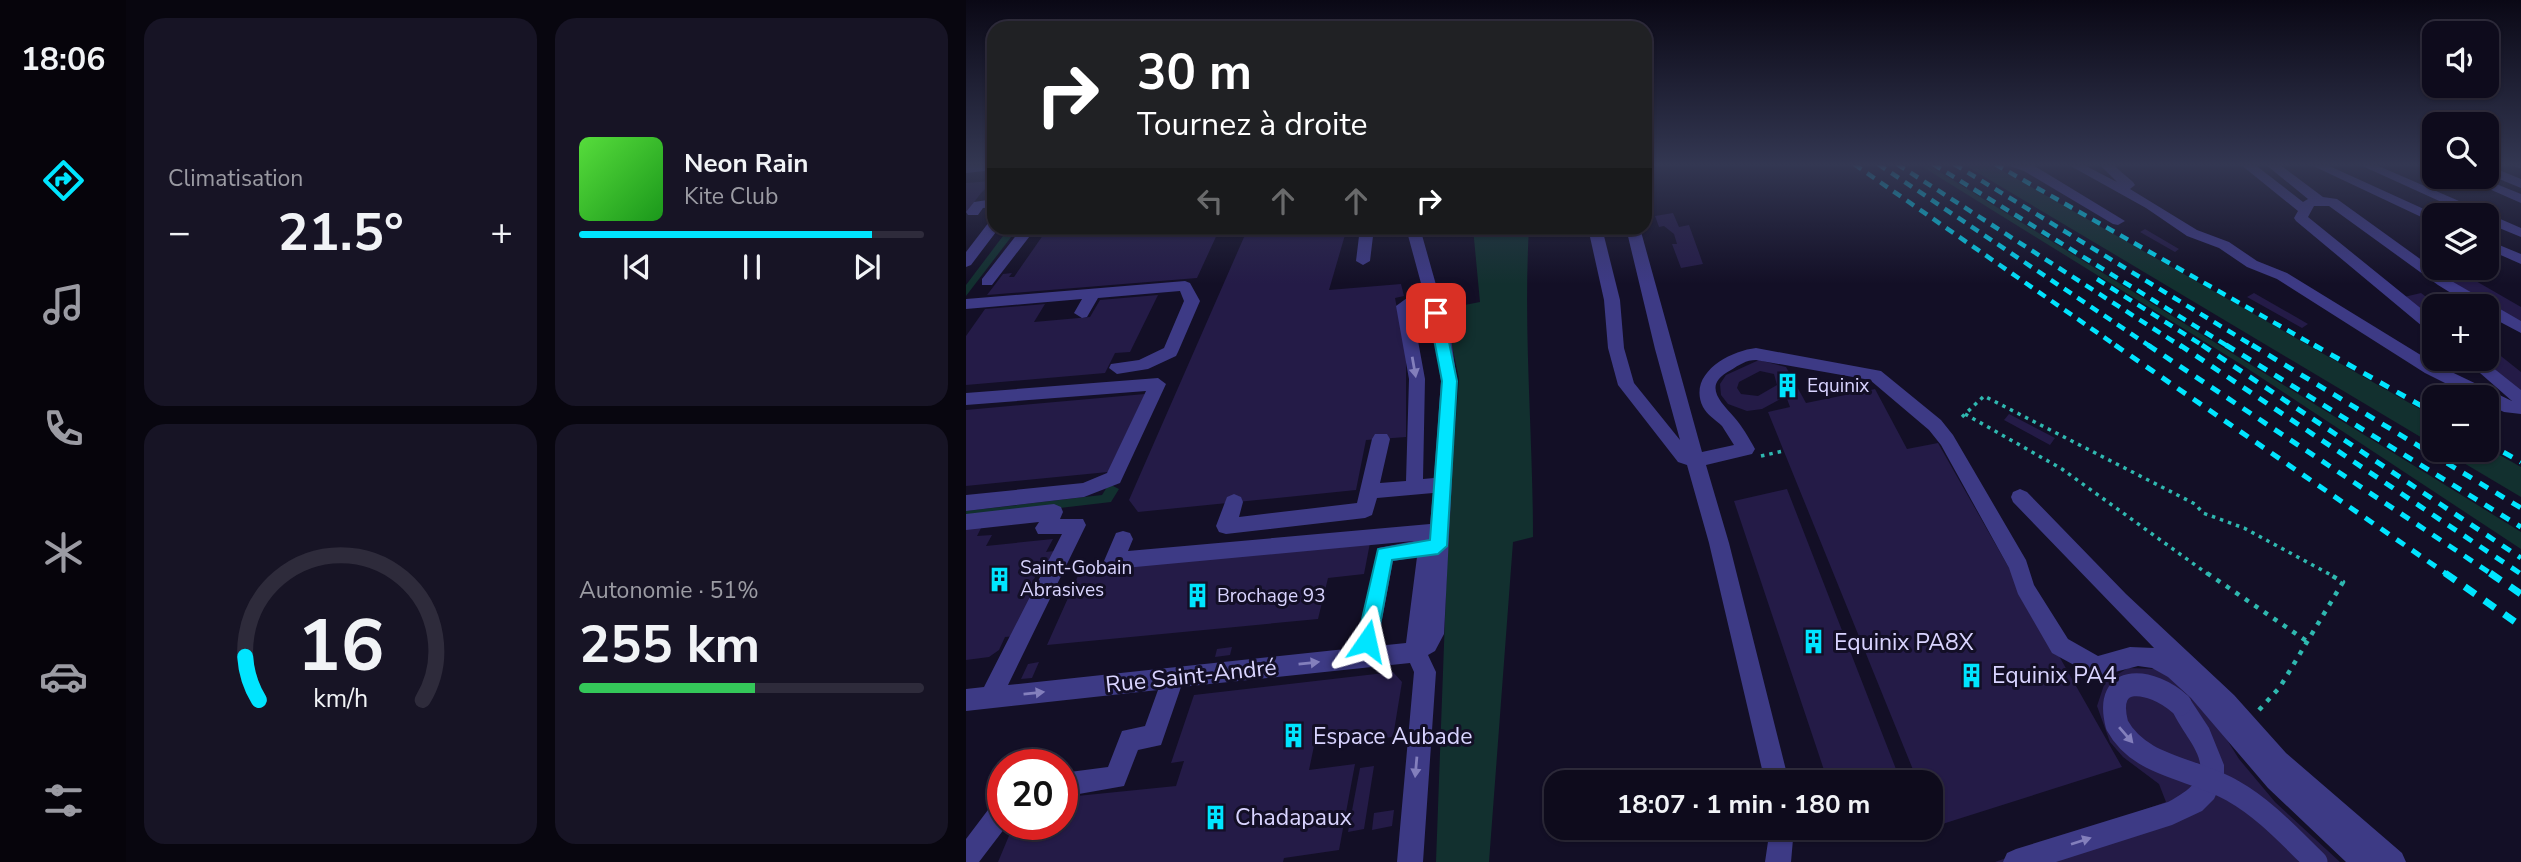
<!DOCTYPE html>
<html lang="fr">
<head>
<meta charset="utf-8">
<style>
  :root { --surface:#0e0b1c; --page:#171425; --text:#f1f3f6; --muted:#9b9ba3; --line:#2e2b3b; --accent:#00e5ff }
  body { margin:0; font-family:"Nunito Sans",sans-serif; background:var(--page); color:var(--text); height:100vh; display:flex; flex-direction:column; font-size:26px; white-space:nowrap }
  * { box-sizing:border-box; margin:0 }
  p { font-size:23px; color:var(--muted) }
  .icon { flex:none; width:38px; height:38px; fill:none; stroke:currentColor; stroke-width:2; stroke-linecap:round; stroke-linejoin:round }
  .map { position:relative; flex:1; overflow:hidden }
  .drawer { display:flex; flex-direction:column; gap:18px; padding:18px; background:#08060f; width:840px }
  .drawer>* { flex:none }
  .guide { position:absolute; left:21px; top:21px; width:665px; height:214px; border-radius:21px; box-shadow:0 2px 5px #0004,0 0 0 2px var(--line); background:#202124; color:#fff; overflow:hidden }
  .tools { position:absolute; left:1456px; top:21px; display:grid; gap:14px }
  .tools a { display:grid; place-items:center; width:77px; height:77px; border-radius:14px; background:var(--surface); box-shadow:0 2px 5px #0004,0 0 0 2px var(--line); font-size:35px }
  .speed { position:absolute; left:21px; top:749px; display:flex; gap:14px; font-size:35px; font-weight:700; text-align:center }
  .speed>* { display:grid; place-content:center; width:91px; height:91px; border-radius:50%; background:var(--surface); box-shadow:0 2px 5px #0004,0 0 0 2px var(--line); line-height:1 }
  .speed .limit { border:10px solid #d22; background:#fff; color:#111 }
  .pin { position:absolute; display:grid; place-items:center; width:60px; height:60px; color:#fff; margin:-30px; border-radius:14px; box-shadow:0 4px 10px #0006 }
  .me { position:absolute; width:77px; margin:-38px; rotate:11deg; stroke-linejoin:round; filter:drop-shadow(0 0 5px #0008) }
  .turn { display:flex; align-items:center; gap:24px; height:147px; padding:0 35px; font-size:32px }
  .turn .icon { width:91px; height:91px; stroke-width:2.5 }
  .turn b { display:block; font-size:49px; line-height:60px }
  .lanes { display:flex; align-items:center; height:66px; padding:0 35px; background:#0003; justify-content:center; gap:35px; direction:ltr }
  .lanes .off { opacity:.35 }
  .big { font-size:52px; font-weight:700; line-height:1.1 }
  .drawer .tile { flex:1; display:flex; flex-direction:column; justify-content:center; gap:10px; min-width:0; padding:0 24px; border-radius:21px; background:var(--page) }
  .drawer .dial { align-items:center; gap:0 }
  .dial svg { height:182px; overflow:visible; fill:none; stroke:var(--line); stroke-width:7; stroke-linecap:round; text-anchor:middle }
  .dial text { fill:var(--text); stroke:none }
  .song { display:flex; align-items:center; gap:21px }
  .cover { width:84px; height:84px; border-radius:10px; background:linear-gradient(135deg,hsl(110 70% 55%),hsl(120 70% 35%)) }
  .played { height:7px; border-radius:4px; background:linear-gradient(90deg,var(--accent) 85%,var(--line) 85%) }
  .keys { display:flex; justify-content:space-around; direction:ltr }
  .heat { display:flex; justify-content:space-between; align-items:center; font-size:38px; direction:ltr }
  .charge { height:10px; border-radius:5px; background:linear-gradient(90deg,#34c759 51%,var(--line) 0) }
  .drawer .tiles { flex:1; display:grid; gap:18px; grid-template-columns:repeat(2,1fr) }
  .trip { position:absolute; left:578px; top:770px; width:399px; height:70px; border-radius:21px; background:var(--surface); box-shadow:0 2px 5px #0004,0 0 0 2px var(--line); font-weight:700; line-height:70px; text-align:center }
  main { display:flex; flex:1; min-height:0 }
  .menu { display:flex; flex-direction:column; width:126px; justify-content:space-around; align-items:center; background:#06040b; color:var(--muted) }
  .menu .icon { width:49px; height:49px }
  .menu .current { color:var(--accent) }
  .menu b { font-size:32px; color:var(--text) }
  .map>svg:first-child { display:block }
  .green { fill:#12302f }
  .building { fill:#241b47; fill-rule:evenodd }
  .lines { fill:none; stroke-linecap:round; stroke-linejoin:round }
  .path-far1 { stroke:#2fb8b0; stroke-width:3.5; stroke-dasharray:3.5 5; stroke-linecap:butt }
  .path { stroke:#2fb8b0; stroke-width:4.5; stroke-dasharray:4.5 7; stroke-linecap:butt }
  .minor { fill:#3d3a85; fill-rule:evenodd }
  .rail-far2 { stroke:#00e5ff; stroke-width:4.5; stroke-dasharray:9 7; stroke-linecap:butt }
  .rail-far1 { stroke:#00e5ff; stroke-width:5; stroke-dasharray:10 9; stroke-linecap:butt }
  .rail { stroke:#00e5ff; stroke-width:7; stroke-dasharray:13 11; stroke-linecap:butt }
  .minor-bridge { stroke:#3d3a85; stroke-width:23 }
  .oneway { fill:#837fbc }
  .route { fill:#00e5ff; stroke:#0095a6; stroke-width:2 }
  .labels { text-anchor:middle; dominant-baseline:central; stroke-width:6; stroke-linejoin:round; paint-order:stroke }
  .poi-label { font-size:19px; fill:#d9d4ff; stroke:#130f26; text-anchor:start }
  .near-poi-label { font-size:23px; fill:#d9d4ff; stroke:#130f26; text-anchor:start }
  .near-street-label { font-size:23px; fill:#d9d4ff; stroke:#130f26 }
</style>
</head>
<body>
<main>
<nav class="menu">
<b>18:06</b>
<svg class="icon current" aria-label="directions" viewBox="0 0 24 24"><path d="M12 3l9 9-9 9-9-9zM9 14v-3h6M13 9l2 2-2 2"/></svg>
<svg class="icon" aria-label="music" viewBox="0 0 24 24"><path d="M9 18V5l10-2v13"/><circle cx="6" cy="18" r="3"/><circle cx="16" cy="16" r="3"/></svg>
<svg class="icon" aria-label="phone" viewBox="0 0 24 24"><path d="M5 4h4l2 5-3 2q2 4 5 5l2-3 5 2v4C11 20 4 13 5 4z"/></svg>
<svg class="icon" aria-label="climate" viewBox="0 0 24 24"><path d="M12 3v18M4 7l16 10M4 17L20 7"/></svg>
<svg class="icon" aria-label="car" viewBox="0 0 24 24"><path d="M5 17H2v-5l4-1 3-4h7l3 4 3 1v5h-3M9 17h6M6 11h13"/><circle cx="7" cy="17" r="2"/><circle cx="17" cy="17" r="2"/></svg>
<svg class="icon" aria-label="filters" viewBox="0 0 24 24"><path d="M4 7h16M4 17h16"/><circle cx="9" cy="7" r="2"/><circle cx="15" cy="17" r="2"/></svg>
</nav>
<section class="drawer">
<div class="tiles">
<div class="tile"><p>Climatisation</p>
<div class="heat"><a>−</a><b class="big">21.5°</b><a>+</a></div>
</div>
<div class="tile">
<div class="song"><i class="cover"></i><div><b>Neon Rain</b><p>Kite Club</p></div></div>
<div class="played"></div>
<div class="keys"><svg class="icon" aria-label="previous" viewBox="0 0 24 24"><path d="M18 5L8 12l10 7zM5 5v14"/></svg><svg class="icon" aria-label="pause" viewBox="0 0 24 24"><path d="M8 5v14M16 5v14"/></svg><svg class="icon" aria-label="next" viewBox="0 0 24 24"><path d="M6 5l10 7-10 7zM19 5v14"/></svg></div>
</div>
<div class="tile dial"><svg viewBox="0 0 100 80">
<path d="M14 69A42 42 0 1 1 86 69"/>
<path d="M14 69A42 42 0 0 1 8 50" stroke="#00e5ff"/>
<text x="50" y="56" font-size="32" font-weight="700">16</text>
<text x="50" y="72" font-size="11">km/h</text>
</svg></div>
<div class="tile"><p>Autonomie · 51%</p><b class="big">255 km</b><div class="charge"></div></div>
</div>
</section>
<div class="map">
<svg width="1555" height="862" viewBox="0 0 1555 862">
  <rect width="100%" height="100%" fill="#130f26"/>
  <path class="green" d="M952 164H961L1555 532V549L1273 363Z
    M997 164H1025L1468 417V445Z
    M43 228H52L0 296V285Z
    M507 228H563C557 331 567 434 567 537L547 542 523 862H470L483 509 493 379 478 309 514 302Z
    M1521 448 1555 467V497L1476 450Z
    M143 484 153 489 145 502 0 519V511L136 495Z"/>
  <path class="building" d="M27 181 15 193 0 213V183Z
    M707 213 713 227 723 225 737 264 715 268 706 244H711L708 234 698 226 693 227 689 216Z
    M82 228H254L231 278 21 295 37 274 46 273 43 277H48Z
    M282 228H381L363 290 435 284 438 296 429 298 440 355V437L400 440 390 490 172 512 163 500Z
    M1179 229 1213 249 1209 252 1174 232Z
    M1496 273 1555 307V324L1481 281Z
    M1288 293 1342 324 1336 328 1281 297Z
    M1455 293 1472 306H1468V321L1438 297Z
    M192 295 164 352 149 353 139 373 0 385V336L19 309 79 304 68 322 124 317 134 300Z
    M1521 345 1555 372V391L1515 359H1521Z
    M793 360 820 367 840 403 909 389 941 449 972 443 1156 767 970 826 964 813V782H952L802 412 824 407 820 396 796 409 781 411 762 404 755 395 754 384 760 375ZM794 371 808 374 811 385 792 396 775 394 771 388 773 382Z
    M179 394 142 472 0 486V410Z
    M1043 414 1089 438 1084 445 1038 420Z
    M821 489 935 782H862L768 501Z
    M17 524 11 536 26 535 20 546 87 539 80 552 88 551 82 564 75 565 61 593 71 592 50 636 39 637 33 650 23 657 0 660V526Z
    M404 543 398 574 362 578 352 619 81 645 115 569Z
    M266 647 264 655 249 657 251 649Z
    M73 662 66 678 55 679 62 664Z
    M1162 668 1191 669 1213 679 1241 708 1273 759 1309 802 1374 862H1029L1200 802 1193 784 1157 757 1144 742 1131 706 1139 682Z
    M427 672 436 682 427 737 348 746 343 770 389 764 373 850 318 858 317 862H32L45 831 100 824 111 796 210 786 218 761 205 763 228 695Z
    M408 766 398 829 382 832 394 768Z
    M428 810 426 826 406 830 408 813Z
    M877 828H918L881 840Z"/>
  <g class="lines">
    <path class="path-far1" d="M999 414 1096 469 1243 575
      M996 417 1018 396 1229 504 1237 513 1278 528 1365 575
      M795 456 817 451"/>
    <path class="path" d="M1241 573 1342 642
      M1293 710 1314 687 1377 582 1361 573"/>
    <path class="minor" d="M28 164V170L0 173V165Z
      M1038 164 1067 165 1159 221 1152 225 1147 224 1058 171Z
      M1101 164H1116L1151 182 1133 164H1146L1167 182 1169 185 1164 189 1231 230 1263 242 1291 261 1321 273 1471 365 1546 401 1498 359H1516L1555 390V414L1538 412 1521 404V397H1507L1459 373 1311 279 1281 267 1253 248 1221 236 1180 208Z
      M1274 164H1288L1337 202 1342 199 1299 164H1313L1357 197 1371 199 1482 279 1555 321V333L1521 315V306H1506L1472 285 1363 206H1348L1342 217 1468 319V332L1462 331 1330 221 1328 218 1332 211Z
      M1343 164H1359L1471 215H1468V223Z
      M1392 164H1408L1555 228V237L1521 223V215H1504Z
      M1547 164H1555V168L1549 167Z
      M1521 165 1555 179V188L1521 174Z
      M1496 177H1513L1555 194V203Z
      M679 179 686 183V220L679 224Z
      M28 199V207L17 208 12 215H2L0 212 8 202Z
      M28 221V228H33L5 265 0 267V252L23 222Z
      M56 228H70L26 285H16V279Z
      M394 228H408L404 261 397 265 390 261Z
      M440 228H454L485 338 491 381 478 634 469 651 462 655 470 672 457 862H431L448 672 444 663 215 687 195 745 172 750 158 786 96 797V773L142 767 156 731 179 726 192 690 0 711V689L18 687 96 534H72L69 528 73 522 0 530V514L88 504 95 507 97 512 94 519H117L120 525 42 685 389 648 412 548 448 541 148 569 141 567 138 561 150 533 157 531 164 533 167 539 162 551 464 524 467 493 411 498 406 515 399 518 260 534 253 532 250 526 261 497 268 494 275 497 277 502 273 517 391 503 406 439 409 434H421L424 439 414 483 440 481 443 379 430 306 456 287ZM459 299 469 338 475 381 468 478 457 479 459 379 446 308ZM451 557 440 643 411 646 427 561Z
      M622 228H636L654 300 658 348 668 383 714 440 689 349 660 228H674L736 452 768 445C764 439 760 432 756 426 750 420 741 415 737 407 721 374 763 351 790 348L915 371 975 420 987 435 1060 560 1068 585 1102 639 1132 656 1164 647 1188 648 1047 502 1045 497 1047 492 1054 489 1061 492 1160 594 1268 695 1320 753 1436 853 1440 862H1380L1302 788 1225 698 1202 677 1186 668 1172 666 1130 677 1086 653 1052 594 1043 568 975 445 963 430 904 380 790 360C780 360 773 365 765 370 736 385 754 401 768 417 776 426 783 438 789 449L786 454 740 465 763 543 823 782H799L743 543 721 465 712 462 652 385 642 348 638 300Z
      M1521 240 1555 254V264L1521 249Z
      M219 281 224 283 234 301 212 352 210 356 182 369 151 374 143 368 145 364 173 360 198 348 218 301 214 291 132 298 121 317 116 318 108 313 116 299 0 309V299Z
      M192 378 200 384 154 483 118 497 0 511V495L117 483 141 473 180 391 0 405V393Z
      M1214 693 1222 696 1243 728 1258 765V778L1248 799 1236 811 1206 825 1090 862H1037L1041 853 1050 849 1202 802C1264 770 1221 747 1203 704L1206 696Z
      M37 799V824H42L13 862H0V839L28 802Z
      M804 828H828L825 862H799Z"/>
    <path class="rail-far2" d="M888 164 1152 347
      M912 164 1185 347
      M931 164 1216 347
      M967 164 1263 347
      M988 164 1289 347
      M1029 164 1351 347
      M1131 279 1239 347"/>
    <path class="rail-far1" d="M1149 345 1482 575
      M1182 345 1527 575
      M1214 345 1555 574
      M1236 345 1555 558
      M1260 345 1555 527
      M1286 345 1555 508
      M1348 345 1468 413
      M1521 443 1555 462"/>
    <path class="rail" d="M1479 573 1555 626
      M1524 573 1555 594"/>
    <path class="minor-bridge" d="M1214 704C1186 679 1137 671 1151 725 1174 768 1229 768 1267 791 1299 809 1324 837 1350 862"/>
  </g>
  <defs><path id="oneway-solid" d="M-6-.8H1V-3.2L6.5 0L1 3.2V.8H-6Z" transform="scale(1.75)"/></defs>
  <g class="oneway">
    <use href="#oneway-solid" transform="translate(448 367) rotate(80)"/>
    <use href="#oneway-solid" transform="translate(343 663) rotate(-6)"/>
    <use href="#oneway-solid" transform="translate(68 693) rotate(-6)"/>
    <use href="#oneway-solid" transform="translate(1160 735) rotate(49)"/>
    <use href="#oneway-solid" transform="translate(450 767) rotate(95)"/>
    <use href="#oneway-solid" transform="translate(1115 841) rotate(-18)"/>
  </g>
  <linearGradient id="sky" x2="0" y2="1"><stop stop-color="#0a0815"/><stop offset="0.58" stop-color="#333752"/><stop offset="1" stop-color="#333752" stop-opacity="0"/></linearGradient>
  <rect width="1555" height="284" fill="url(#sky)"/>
  <path class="route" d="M470 309 477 313 491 381 481 546 472 554 426 560 411 641 408 647 401 650 394 647 391 641 412 549 464 540 476 381 463 313Z"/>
  <defs>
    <symbol id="building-bare" viewBox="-9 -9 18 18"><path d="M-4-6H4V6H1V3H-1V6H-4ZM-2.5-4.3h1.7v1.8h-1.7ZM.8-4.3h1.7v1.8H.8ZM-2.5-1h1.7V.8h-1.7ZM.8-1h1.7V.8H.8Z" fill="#00e5ff" stroke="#130f26" stroke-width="2.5" paint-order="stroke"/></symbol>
  </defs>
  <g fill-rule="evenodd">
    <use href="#building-bare" x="804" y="368" width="35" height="35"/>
    <use href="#building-bare" x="16" y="562" width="35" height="35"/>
    <use href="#building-bare" x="214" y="578" width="35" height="35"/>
    <use href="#building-bare" x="830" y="624" width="35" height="35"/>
    <use href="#building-bare" x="988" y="658" width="35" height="35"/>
    <use href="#building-bare" x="310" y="718" width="35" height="35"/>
    <use href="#building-bare" x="232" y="800" width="35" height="35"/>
  </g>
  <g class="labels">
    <g class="poi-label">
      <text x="841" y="386">Equinix</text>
      <text x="54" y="568">Saint-Gobain<tspan x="54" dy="22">Abrasives</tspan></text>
      <text x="251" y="596">Brochage 93</text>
    </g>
    <g class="near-poi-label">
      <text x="868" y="642">Equinix PA8X</text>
      <text x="1026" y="675">Equinix PA4</text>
      <text x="347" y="736">Espace Aubade</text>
      <text x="269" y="817">Chadapaux</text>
    </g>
    <g class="near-street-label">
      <text transform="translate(225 676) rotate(-6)">Rue Saint-André</text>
    </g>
  </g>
</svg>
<div class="tools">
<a><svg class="icon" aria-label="sound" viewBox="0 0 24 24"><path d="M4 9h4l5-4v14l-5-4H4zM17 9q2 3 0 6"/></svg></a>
<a><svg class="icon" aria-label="search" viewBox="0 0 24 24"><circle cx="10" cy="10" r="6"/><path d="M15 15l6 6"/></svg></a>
<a><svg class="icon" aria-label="layers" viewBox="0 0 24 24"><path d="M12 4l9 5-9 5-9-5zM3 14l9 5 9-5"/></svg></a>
<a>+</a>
<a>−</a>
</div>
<div class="speed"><div class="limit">20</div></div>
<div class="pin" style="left:470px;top:313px;background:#d93025"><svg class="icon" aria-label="arrive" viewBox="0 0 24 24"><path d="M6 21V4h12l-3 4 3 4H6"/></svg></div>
<svg class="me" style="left:401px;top:641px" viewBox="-20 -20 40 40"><path d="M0-17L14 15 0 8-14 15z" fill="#00e5ff" stroke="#fff" stroke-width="4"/></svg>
<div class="trip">18:07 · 1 min · 180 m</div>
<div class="guide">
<div class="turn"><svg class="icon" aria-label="right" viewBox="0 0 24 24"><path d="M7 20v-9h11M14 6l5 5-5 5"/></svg><div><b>30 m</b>Tournez à droite</div></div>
<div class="lanes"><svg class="icon off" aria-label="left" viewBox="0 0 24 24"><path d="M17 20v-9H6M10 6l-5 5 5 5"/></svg><svg class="icon off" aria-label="ahead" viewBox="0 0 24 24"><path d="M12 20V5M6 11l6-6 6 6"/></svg><svg class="icon off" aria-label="ahead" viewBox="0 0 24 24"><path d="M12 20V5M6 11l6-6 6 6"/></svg><svg class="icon" aria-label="right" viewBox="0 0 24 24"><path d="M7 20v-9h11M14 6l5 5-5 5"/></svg></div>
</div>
</div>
</main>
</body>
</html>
